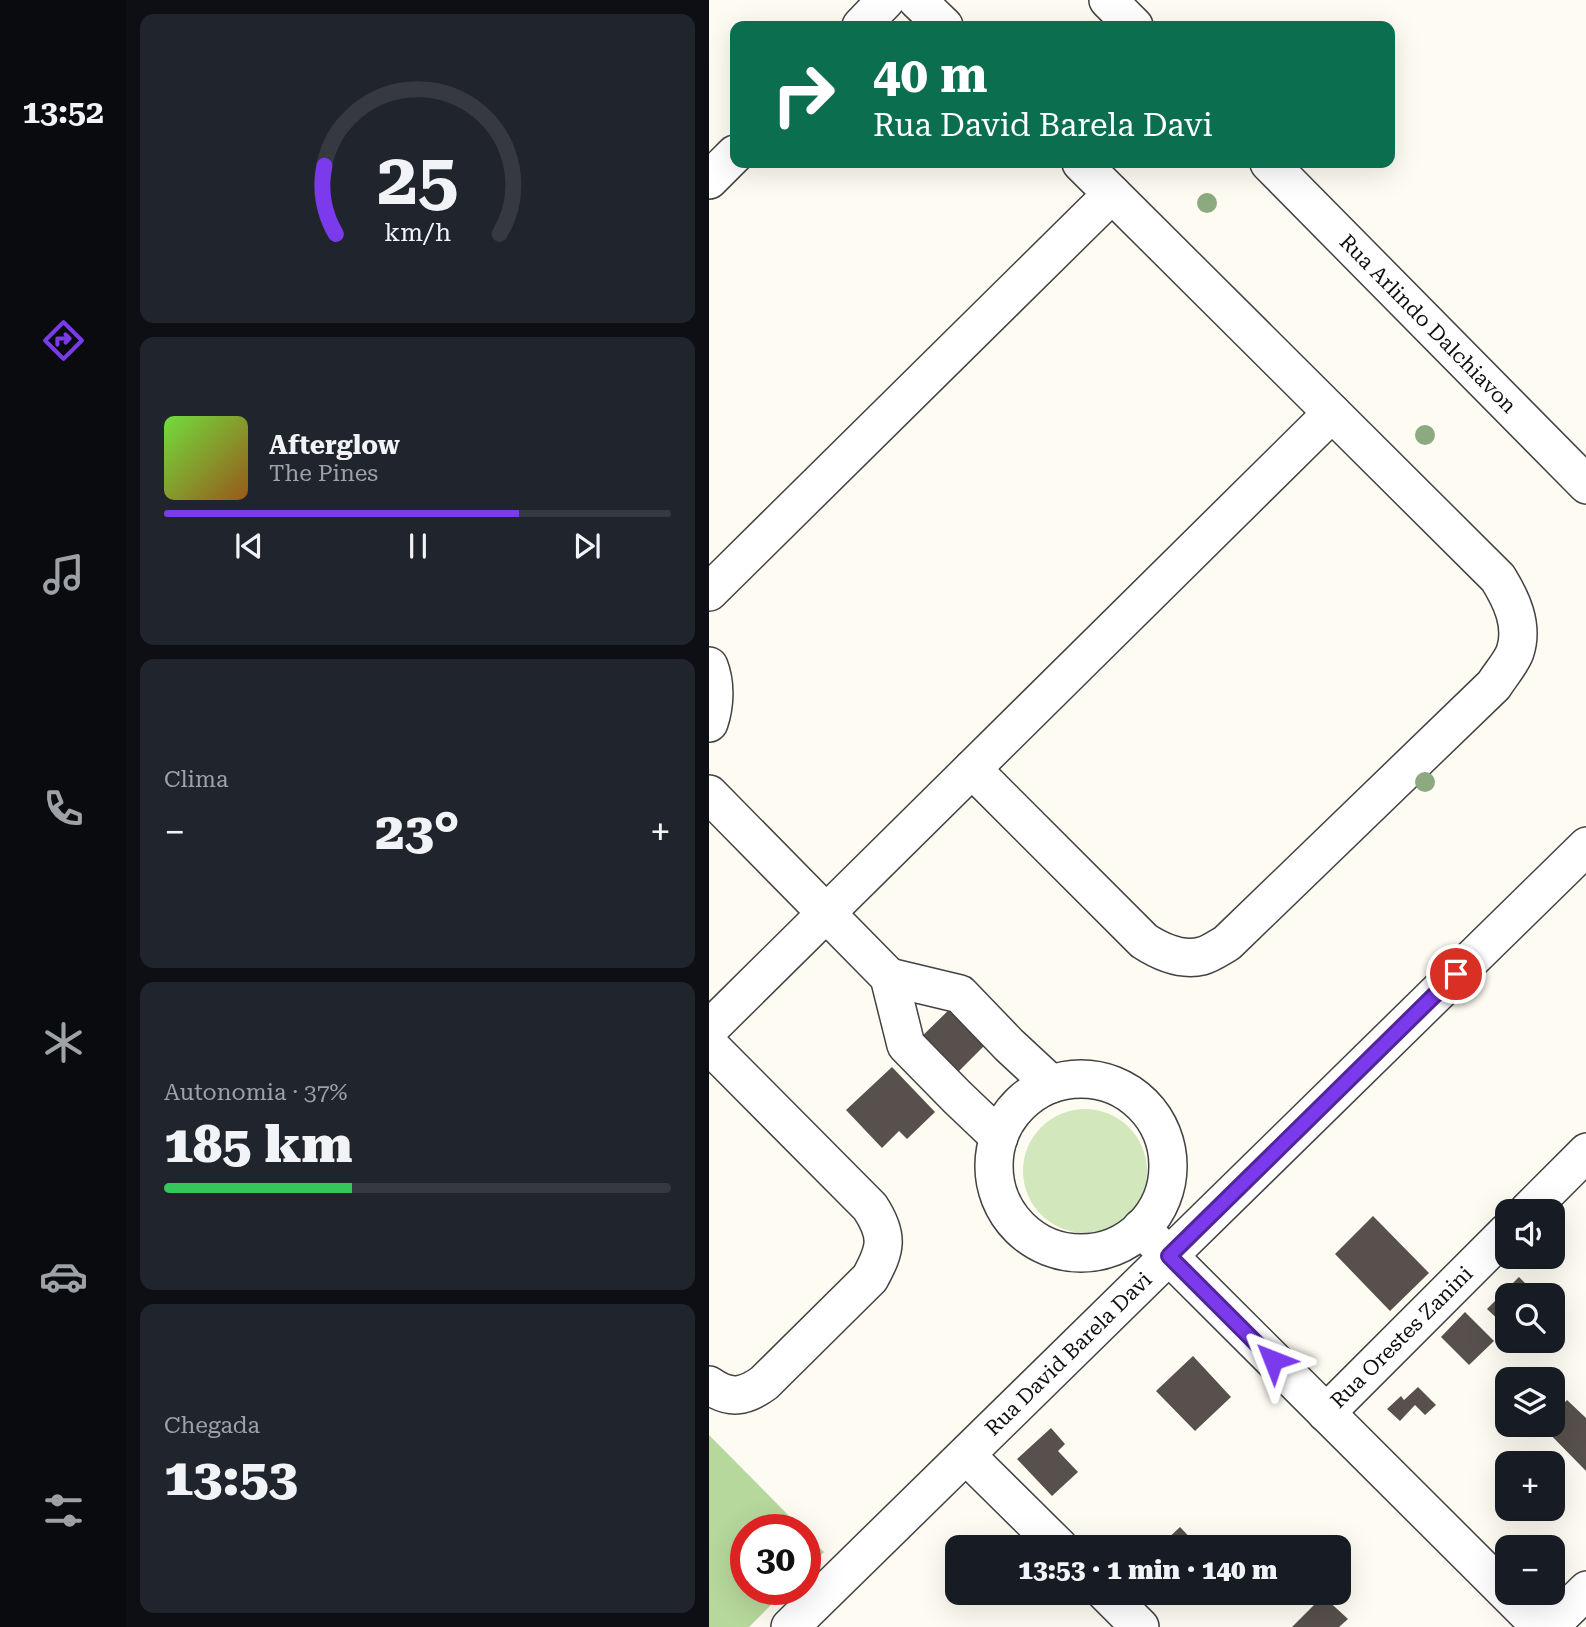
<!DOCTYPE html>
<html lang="pt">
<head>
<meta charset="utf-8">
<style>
  :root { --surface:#171b24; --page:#20242c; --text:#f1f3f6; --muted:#9ea1a6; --line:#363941; --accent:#7c3aed }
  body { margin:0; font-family:"Roboto Serif",serif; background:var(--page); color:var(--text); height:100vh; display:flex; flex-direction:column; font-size:26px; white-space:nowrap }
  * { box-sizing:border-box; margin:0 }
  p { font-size:23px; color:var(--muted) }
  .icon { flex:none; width:38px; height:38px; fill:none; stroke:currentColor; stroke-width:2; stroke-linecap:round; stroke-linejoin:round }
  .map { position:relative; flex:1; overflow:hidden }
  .details { display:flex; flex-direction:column; gap:14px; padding:14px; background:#0d0f14; width:583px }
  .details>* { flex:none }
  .guide { position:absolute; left:21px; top:21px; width:665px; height:147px; border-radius:14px; box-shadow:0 7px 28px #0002; background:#0b6e4f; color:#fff; overflow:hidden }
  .tools { position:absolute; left:786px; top:1199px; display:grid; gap:14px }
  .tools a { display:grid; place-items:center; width:70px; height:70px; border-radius:14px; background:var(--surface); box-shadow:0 7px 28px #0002; font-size:35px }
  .speed { position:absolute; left:21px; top:1514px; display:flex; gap:14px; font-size:35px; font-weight:700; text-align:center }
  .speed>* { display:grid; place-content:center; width:91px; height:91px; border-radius:50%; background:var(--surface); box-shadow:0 7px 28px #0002; line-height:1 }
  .speed .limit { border:10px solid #d22; background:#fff; color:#111 }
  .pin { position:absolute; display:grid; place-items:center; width:60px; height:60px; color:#fff; margin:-30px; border:4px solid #fff; border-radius:50%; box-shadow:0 2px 7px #0007 }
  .me { position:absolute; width:77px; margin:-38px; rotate:315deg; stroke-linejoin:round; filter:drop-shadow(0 0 5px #0008) }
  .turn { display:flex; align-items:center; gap:24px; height:147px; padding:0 28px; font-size:32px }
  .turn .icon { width:91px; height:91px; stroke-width:2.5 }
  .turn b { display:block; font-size:49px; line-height:60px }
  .big { font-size:52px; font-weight:800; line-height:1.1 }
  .details .card { flex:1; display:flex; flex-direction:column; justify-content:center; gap:10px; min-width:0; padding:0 24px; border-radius:14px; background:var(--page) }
  .details .dial { align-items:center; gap:0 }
  .dial svg { height:182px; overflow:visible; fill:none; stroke:var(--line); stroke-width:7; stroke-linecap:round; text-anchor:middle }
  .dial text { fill:var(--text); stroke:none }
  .song { display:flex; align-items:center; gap:21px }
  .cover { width:84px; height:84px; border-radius:10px; background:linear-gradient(135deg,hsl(100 70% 55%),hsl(30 70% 35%)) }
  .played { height:7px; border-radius:4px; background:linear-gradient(90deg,var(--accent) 70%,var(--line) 70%) }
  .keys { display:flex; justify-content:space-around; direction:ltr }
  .heat { display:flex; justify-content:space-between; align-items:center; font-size:38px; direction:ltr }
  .charge { height:10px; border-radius:5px; background:linear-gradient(90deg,#34c759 37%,var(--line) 0) }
  .trip { position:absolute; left:236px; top:1535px; width:406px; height:70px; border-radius:14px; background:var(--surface); box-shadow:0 7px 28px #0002; font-weight:800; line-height:70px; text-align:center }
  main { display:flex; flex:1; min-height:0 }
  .tabs { display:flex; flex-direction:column; width:126px; justify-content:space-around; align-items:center; background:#090b0e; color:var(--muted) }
  .tabs .icon { width:49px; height:49px }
  .tabs .active { color:var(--accent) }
  .tabs b { font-size:32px; color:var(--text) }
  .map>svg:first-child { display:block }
  .green { fill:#d2e8bc }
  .forest { fill:#b6d89c }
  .building { fill:#57504c }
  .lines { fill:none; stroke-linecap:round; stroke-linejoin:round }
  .minor-casing { stroke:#424242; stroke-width:40 }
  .minor { stroke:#fff; stroke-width:37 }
  .tree { fill:#8ca97f }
  .route-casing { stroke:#51269a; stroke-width:18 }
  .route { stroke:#7c3aed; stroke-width:12 }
  .labels { text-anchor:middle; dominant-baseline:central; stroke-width:7; stroke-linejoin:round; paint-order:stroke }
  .street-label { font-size:21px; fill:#0f0f0f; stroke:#fff }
</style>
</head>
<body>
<main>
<nav class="tabs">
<b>13:52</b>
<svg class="icon active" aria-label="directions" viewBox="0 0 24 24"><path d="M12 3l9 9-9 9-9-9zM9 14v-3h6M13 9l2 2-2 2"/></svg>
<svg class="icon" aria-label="music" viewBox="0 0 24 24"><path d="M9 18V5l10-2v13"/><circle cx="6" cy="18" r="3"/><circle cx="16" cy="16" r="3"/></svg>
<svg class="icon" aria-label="phone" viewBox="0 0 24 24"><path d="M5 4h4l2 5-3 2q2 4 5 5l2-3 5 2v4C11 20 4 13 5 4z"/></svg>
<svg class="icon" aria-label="climate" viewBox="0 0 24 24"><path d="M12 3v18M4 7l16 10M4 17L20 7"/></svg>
<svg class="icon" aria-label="car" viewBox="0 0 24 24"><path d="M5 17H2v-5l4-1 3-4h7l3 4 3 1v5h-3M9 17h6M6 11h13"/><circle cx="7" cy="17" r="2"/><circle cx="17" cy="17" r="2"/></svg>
<svg class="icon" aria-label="filters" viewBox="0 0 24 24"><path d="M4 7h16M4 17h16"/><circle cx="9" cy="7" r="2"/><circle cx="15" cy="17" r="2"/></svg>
</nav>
<section class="details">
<div class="card dial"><svg viewBox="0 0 100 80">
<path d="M14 69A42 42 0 1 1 86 69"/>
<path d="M14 69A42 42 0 0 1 9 39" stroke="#7c3aed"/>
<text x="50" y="56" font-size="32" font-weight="700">25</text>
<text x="50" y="72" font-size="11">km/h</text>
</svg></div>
<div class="card">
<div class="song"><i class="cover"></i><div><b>Afterglow</b><p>The Pines</p></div></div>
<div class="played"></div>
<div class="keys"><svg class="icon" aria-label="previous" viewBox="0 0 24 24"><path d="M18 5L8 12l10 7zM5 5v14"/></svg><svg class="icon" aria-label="pause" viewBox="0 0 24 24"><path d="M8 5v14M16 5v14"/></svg><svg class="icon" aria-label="next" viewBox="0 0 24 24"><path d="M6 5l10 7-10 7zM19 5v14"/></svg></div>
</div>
<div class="card"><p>Clima</p>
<div class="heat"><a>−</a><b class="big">23°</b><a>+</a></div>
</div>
<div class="card"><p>Autonomia · 37%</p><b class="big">185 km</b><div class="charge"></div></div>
<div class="card"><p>Chegada</p><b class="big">13:53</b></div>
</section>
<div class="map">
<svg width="878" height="1627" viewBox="0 0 878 1627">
  <rect width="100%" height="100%" fill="#fefcf2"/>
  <path class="green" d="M314 1171a62 62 0 1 1 124 0a62 62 0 1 1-124 0Z"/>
  <path class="forest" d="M0 1435 93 1529 37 1530V1589H78L40 1627H0Z
    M96 1533 115 1552 96 1571Z"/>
  <path class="building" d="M249 1001 284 1037 240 1081 204 1045Z
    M183 1067 226 1112 198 1139 190 1131 173 1148 137 1110Z
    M664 1216 720 1273 681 1311 626 1254Z
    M810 1277 828 1295H798V1328L778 1309Z
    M756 1312 785 1341 760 1365 732 1337Z
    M484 1356 522 1397 486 1431 447 1391Z
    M709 1387 727 1405 716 1415 706 1405 691 1421 678 1409 692 1396 695 1400Z
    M858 1400 878 1419V1472L831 1424H844V1414Z
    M342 1428 356 1444 349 1451 369 1472 343 1496 308 1459Z
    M471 1527 490 1547H450Z
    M614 1596 639 1619 630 1627H583Z"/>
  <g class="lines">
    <defs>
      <g id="minor">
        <path d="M208 0 235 26"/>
        <path d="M399 0 425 26"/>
        <path d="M152 26 177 0"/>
        <path id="s1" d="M560 163 878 485"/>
        <path d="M0 180 26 154"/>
        <path d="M0 592 403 194"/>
        <path d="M0 666C7 684 6 705 0 723"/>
        <path d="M263 769 435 941C452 952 473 961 493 956 501 954 511 947 518 943L785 685C791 675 802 663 806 652 815 625 802 599 789 578L372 163"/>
        <path d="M0 794 180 977 197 1045 248 1097 290 1137"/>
        <path d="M180 977 251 994 300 1045 342 1084"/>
        <path d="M0 1029 623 413"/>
        <path d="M0 1045 161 1207C180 1236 177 1249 161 1278L55 1383C36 1397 21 1400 0 1385"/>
        <circle cx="372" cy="1166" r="87"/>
        <path d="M819 1211 878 1152"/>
        <path d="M432 1228 832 1627"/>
        <path id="s2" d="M617 1413 798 1232"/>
        <path d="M257 1455 350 1547"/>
        <path d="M396 1592 431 1627"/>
        <path id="s3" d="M81 1627 878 846"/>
        <path d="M840 1627 878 1590"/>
      </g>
    </defs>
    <use href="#minor" class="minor-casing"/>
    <use href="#minor" class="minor"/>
  </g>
  <g class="tree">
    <circle cx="498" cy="203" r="10"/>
    <circle cx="716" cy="435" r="10"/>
    <circle cx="716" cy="782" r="10"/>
  </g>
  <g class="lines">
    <defs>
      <path id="route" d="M564 1360 460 1256 747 974"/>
    </defs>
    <use href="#route" class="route-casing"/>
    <use href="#route" class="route"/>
  </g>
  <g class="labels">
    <g class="street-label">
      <text stroke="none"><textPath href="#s1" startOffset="226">Rua Arlindo Dalchiavon</textPath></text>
      <text stroke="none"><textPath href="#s2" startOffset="107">Rua Orestes Zanini</textPath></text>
      <text stroke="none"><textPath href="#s3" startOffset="390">Rua David Barela Davi</textPath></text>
    </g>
  </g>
</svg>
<div class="tools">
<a><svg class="icon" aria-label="sound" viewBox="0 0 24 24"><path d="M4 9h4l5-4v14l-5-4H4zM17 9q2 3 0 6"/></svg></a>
<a><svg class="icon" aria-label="search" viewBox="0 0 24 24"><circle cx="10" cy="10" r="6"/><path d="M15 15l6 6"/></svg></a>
<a><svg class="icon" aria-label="layers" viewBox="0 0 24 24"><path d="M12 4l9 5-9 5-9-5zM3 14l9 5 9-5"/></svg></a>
<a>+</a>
<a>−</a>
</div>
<div class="speed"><div class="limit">30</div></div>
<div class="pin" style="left:747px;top:974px;background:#d93025"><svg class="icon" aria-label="arrive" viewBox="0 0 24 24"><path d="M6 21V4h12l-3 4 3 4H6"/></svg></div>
<svg class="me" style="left:564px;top:1360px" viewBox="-20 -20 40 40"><path d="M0-17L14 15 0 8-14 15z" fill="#7c3aed" stroke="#fff" stroke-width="4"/></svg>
<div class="trip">13:53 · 1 min · 140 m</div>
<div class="guide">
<div class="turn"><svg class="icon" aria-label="right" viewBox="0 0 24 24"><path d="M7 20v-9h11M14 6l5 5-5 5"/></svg><div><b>40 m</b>Rua David Barela Davi</div></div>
</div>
</div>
</main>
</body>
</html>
